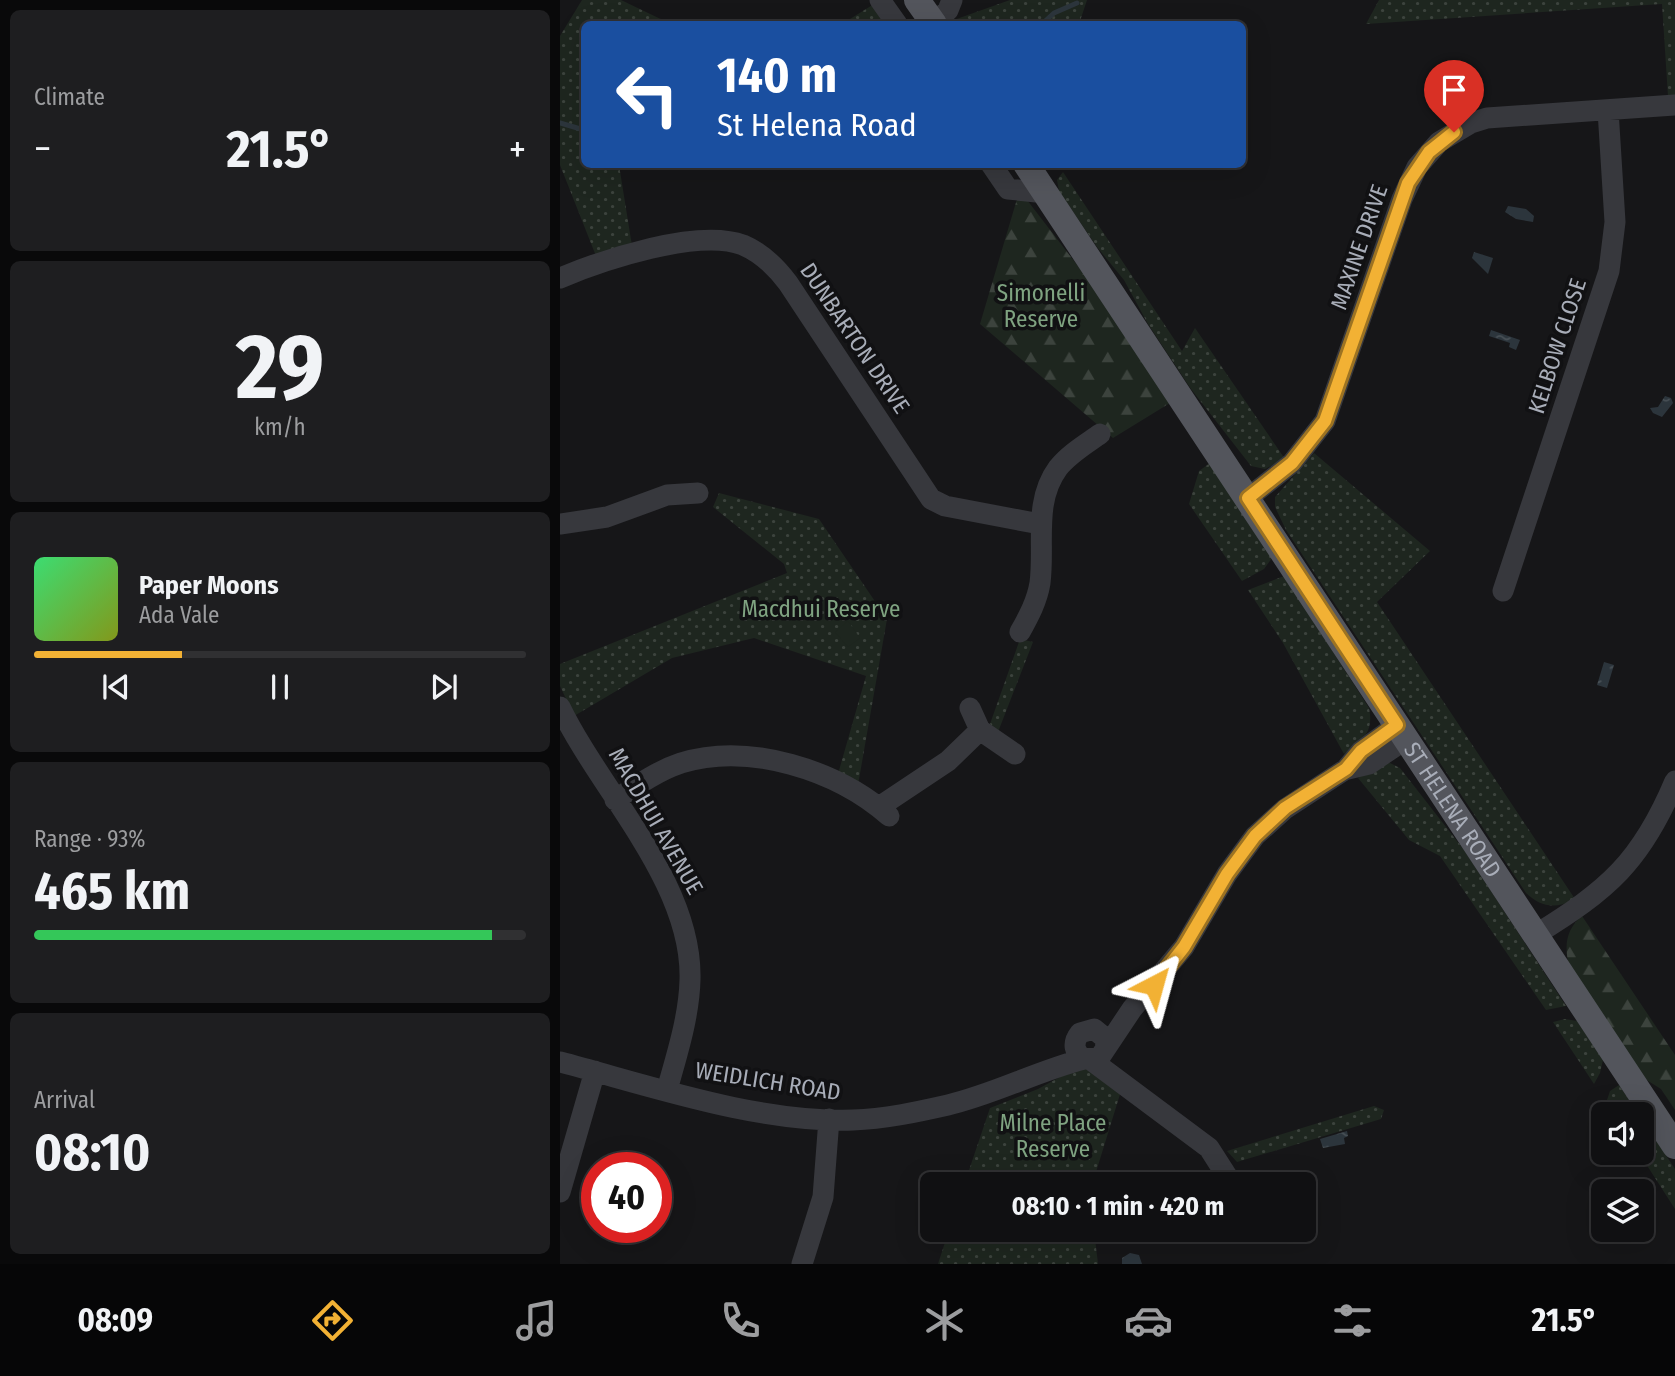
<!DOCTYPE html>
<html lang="en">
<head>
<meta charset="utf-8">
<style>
  :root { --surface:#101012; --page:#1e1e20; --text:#f1f3f6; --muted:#9c9d9f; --line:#303032; --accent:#f2b134 }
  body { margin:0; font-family:"Fira Sans Condensed",sans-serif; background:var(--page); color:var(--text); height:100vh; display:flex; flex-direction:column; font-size:26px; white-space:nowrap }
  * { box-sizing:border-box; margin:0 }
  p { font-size:23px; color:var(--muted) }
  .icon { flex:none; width:38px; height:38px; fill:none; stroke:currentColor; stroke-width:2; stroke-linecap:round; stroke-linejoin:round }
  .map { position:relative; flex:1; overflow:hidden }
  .panel { display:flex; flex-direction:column; gap:10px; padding:10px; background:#09090a; width:560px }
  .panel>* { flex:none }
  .hud { position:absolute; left:21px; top:21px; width:665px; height:147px; border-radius:10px; box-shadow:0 7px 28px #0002,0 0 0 2px var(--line); background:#1a4fa0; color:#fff; overflow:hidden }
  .tools { position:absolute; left:1031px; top:1102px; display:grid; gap:14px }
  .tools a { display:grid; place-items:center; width:63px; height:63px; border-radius:10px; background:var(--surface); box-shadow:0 7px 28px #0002,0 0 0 2px var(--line); font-size:35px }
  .speed { position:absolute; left:21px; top:1152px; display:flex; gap:14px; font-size:35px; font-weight:700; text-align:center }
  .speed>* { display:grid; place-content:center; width:91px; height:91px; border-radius:50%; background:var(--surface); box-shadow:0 7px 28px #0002,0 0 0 2px var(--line); line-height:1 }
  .speed .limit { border:10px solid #d22; background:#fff; color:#111 }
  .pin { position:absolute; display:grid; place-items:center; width:60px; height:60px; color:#fff; margin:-72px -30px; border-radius:50% 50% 50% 0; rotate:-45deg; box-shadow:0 0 7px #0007 }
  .pin .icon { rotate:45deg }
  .me { position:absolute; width:77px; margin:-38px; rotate:39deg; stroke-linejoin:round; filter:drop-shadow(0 0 5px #0008) }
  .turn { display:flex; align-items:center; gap:24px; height:147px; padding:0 21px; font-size:32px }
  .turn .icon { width:91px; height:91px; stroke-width:2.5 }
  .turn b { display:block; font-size:49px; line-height:60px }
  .big { font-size:52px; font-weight:700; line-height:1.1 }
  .panel .card { flex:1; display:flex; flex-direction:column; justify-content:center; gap:10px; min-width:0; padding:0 24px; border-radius:10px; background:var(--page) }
  .panel .dial { align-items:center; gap:0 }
  .dial b { font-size:91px; line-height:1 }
  .song { display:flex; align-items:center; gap:21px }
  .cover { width:84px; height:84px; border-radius:10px; background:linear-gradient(135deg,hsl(140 70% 55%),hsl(70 70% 35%)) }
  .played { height:7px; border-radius:4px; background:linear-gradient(90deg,var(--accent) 30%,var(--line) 30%) }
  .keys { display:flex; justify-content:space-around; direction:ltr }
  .heat { display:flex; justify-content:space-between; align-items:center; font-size:38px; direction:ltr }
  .charge { height:10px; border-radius:5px; background:linear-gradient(90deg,#34c759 93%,var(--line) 0) }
  .trip { position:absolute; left:360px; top:1172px; width:396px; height:70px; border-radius:10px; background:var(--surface); box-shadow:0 7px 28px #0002,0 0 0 2px var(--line); font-weight:700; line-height:70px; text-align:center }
  .tabs { display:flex; height:112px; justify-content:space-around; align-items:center; background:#060607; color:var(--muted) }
  .tabs .icon { width:49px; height:49px }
  .tabs .active { color:var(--accent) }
  .tabs b { font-size:32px; color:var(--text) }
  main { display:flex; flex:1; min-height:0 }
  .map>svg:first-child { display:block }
  .green { fill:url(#green-dots) }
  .forest { fill:url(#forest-firs) }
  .pitch { fill:#1e261f }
  .water { fill:url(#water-ripples) }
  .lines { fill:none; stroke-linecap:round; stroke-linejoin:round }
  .stream { stroke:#2c353c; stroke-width:5 }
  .minor { stroke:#37383d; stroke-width:21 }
  .major { stroke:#53555c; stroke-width:26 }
  .route-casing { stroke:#9d7322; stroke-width:18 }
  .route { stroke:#f2b134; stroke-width:12 }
  .labels { text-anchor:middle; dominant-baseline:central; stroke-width:7; stroke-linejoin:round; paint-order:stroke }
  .street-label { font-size:23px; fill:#a8adb8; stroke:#111113 }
  .park-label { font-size:23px; fill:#7fa381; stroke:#111113 }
</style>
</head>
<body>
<main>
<section class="panel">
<div class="card"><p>Climate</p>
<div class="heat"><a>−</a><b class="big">21.5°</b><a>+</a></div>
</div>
<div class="card dial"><b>29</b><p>km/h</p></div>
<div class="card">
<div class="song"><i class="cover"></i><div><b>Paper Moons</b><p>Ada Vale</p></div></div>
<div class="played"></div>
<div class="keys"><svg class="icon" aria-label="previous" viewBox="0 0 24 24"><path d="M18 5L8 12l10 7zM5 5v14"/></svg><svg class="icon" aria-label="pause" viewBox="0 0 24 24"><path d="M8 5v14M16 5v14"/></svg><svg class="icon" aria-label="next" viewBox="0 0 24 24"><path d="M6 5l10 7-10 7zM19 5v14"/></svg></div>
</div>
<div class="card"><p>Range · 93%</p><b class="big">465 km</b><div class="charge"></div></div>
<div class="card"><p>Arrival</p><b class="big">08:10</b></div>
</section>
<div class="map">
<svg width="1115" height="1264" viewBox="0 0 1115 1264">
  <defs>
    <pattern id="green-dots" width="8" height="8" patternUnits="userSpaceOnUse" patternTransform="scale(1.75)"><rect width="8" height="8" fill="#1e261f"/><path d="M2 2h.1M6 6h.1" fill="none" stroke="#3c433d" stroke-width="1.8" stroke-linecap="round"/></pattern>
    <pattern id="forest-firs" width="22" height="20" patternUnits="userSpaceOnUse" patternTransform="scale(1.75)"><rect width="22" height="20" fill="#1e261f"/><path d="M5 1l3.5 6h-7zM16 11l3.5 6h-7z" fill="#3c433d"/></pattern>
    <pattern id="water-ripples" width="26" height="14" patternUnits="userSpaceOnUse" patternTransform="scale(1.75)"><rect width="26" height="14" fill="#2c353c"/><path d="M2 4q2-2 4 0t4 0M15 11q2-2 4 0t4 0" fill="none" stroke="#485056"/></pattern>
  </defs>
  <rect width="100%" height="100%" fill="#161618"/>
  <path class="green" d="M22 0H61L111 24H24V164L59 165 72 246 36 256 0 165V36Z
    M450 0H527L519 24H390L391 21Z
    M819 0H1115V95L1108 96 1102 4 806 24Z
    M314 4 328 24H282Z
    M503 172 622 351 635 328 725 459 705 469 691 466 631 389 588 324 564 280 537 247 499 191 497 180Z
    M754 453 870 551 817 602 1015 899C996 909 982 908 966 893L726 530 715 507V497Z
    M650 463 712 558 704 569 682 581 629 504 639 471Z
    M159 493 259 519 327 619 298 785 278 774 306 676 194 638 112 658 14 716 0 686V664L227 573 224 564 153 507Z
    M724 576 809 708C814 732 803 741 784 754L723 643 688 590Z
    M460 639 473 642 438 732 430 724Z
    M830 763 840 768 904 850 1006 1006 986 1010 880 856 849 840 798 778 820 764Z
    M1005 1019 1017 1021 1043 1060 1040 1073 1034 1084 993 1022Z
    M522 1065 561 1091 532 1185H404L430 1108 478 1089Z
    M1059 1085 1079 1115H1054L1047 1100 1050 1091Z
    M814 1106 824 1110 821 1119 677 1162 667 1151Z
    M1082 1119 1115 1169V1209L1079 1153H1082Z
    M389 1230H534L538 1264H378Z"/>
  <path class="forest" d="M457 199 467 200 521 270 610 403 553 438 420 324Z
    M1022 916 1115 1055V1110L1101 1089 1085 1079 1009 966C1004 946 1006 929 1022 916Z"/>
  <path class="pitch" d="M288 621 300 638 288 647 275 632Z"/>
  <path class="water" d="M948 206 966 209 974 216 973 222 956 219 945 212Z
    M914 252 933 258 928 274 912 258Z
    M931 330 960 340 956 350 949 347 950 343 929 336Z
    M1105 396 1111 398 1113 403 1102 417 1093 413 1090 408 1098 407Z
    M1044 662 1054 665 1047 688 1037 685Z
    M787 1131 788 1136 784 1138 785 1144 763 1148 760 1139Z
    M570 1253 579 1255 582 1264H562V1258Z"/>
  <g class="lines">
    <path class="stream" d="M482 24 494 13 517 3
      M0 123 24 130"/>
    <path class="minor" d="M320 0 337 24
      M374 24 388 10 392 0
      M431 164 448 189 486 193
      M0 278C43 260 138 228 183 245 202 253 216 267 228 283L371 499 385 506 480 524
      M688 498 732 463 765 421 842 199 857 167 879 142 911 123 927 118 1115 105
      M0 524 47 517 107 495 138 493
      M943 591 1049 271 1055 222 1048 110
      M460 632C469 616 477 601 480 583 485 544 473 502 498 468 509 454 526 444 540 434
      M0 707C41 792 133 883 130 980 129 1017 117 1054 107 1090
      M420 730 455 754
      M788 769 809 764 846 739
      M55 800C76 786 97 771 121 763 189 742 277 770 329 816
      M319 807 388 761 420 730 410 708
      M975 935C1048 890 1081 862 1115 781
      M546 1047 545 1038 534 1029 520 1033C512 1043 514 1053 524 1059L540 1057 572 1009 624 947 667 874 695 836 725 809 786 769 801 751 837 725
      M531 1060 649 1148 672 1184
      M0 1062C91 1086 198 1123 293 1120 325 1119 357 1112 388 1105 435 1094 477 1071 524 1059
      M0 1192 35 1071
      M242 1264 263 1197 269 1119"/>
    <g class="major">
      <path d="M357 0 374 24"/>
      <path id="s1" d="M466 164 1115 1146"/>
    </g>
  </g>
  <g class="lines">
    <defs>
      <path id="route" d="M594 985 624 947 667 874 695 836 725 808 786 769 801 751 837 725 688 498 732 463 765 421 848 183 869 152 894 132"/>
    </defs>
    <use href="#route" class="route-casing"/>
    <use href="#route" class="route"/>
  </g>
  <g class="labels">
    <g class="street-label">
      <text transform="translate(799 247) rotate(-71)">MAXINE DRIVE</text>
      <text transform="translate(295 338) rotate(56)">DUNBARTON DRIVE</text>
      <text transform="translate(997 346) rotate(-72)">KELBOW CLOSE</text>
      <text stroke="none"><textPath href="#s1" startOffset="774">ST HELENA ROAD</textPath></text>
      <text transform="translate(96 821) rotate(60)">MACDHUI AVENUE</text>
      <text transform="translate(208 1081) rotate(9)">WEIDLICH ROAD</text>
    </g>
    <g class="park-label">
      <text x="481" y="293">Simonelli<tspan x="481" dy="26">Reserve</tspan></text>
      <text x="261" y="609">Macdhui Reserve</text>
      <text x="493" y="1123">Milne Place<tspan x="493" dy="26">Reserve</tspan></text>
    </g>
  </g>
</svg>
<div class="tools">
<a><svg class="icon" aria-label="sound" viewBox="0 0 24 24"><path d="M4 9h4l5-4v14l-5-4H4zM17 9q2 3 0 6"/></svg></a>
<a><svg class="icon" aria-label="layers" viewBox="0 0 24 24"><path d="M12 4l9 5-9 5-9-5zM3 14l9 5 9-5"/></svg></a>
</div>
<div class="speed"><div class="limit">40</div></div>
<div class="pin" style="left:894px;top:132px;background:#d93025"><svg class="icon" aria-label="arrive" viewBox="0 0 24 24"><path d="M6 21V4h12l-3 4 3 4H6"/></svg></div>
<svg class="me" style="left:594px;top:985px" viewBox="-20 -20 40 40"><path d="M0-17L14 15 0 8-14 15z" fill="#f2b134" stroke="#fff" stroke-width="4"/></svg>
<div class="trip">08:10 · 1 min · 420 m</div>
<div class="hud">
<div class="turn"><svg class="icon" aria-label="left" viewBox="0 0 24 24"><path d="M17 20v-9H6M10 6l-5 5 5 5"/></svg><div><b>140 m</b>St Helena Road</div></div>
</div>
</div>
</main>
<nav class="tabs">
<b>08:09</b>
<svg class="icon active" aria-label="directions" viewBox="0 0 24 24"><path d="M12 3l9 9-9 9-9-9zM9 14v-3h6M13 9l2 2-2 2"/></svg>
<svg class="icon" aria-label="music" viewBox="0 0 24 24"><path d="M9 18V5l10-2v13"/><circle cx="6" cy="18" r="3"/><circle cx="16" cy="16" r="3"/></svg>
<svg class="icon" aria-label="phone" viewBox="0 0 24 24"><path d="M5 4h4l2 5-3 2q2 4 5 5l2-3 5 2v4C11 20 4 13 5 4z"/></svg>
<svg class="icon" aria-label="climate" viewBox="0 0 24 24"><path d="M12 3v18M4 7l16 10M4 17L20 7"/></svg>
<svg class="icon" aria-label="car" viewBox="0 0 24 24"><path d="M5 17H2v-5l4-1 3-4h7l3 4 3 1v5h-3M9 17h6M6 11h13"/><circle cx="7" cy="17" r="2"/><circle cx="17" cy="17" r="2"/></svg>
<svg class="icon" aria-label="filters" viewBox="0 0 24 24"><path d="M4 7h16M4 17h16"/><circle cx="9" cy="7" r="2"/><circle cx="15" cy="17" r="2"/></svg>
<b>21.5°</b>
</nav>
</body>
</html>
